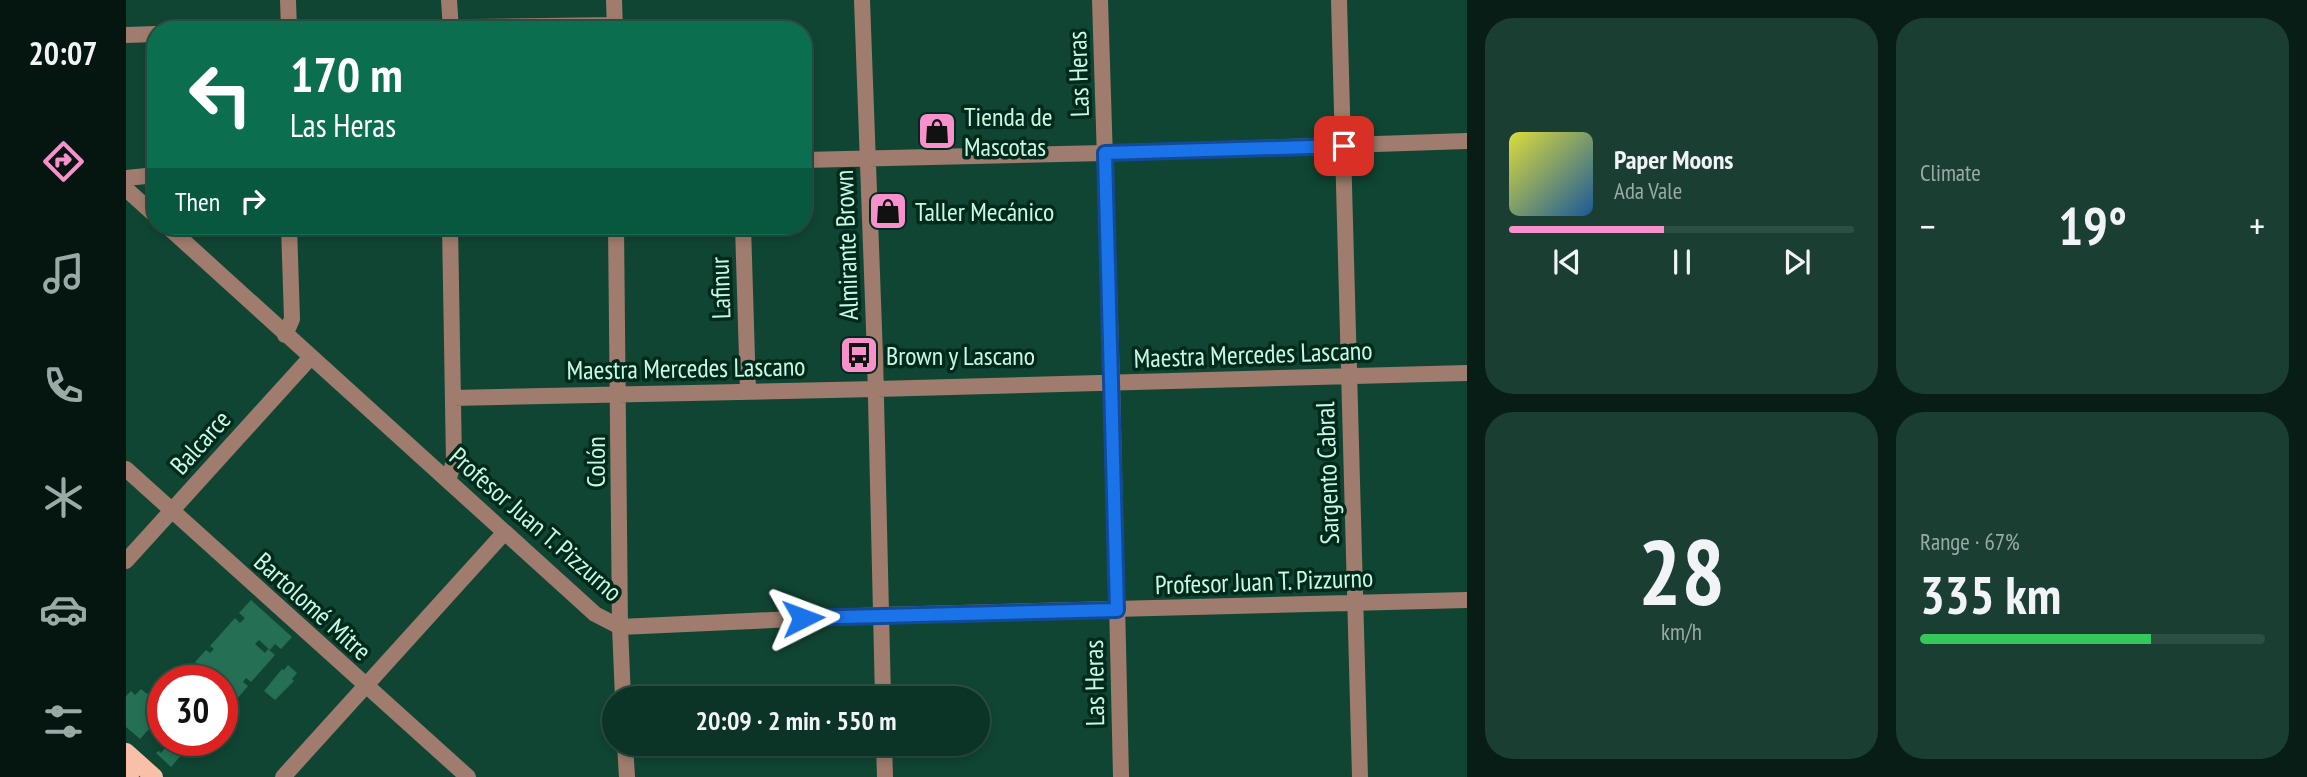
<!DOCTYPE html>
<html lang="en">
<head>
<meta charset="utf-8">
<style>
  :root { --surface:#0c3426; --page:#1a3f32; --text:#f1f3f6; --muted:#9aaaa7; --line:#2c4f43; --accent:#f890cc }
  body { margin:0; font-family:"PT Sans Narrow",sans-serif; background:var(--page); color:var(--text); height:100vh; display:flex; flex-direction:column; font-size:26px; white-space:nowrap }
  * { box-sizing:border-box; margin:0 }
  p { font-size:23px; color:var(--muted) }
  .icon { flex:none; width:38px; height:38px; fill:none; stroke:currentColor; stroke-width:2; stroke-linecap:round; stroke-linejoin:round }
  .map { position:relative; flex:1; overflow:hidden }
  .drawer { display:flex; flex-direction:column; gap:18px; padding:18px; background:#071d15; width:840px }
  .drawer>* { flex:none }
  .guide { position:absolute; left:21px; top:21px; width:665px; height:214px; border-radius:28px; box-shadow:0 4px 10px #0003,0 0 0 2px var(--line); background:#0b6e4f; color:#fff; overflow:hidden }
  .speed { position:absolute; left:21px; top:665px; display:flex; gap:14px; font-size:35px; font-weight:700; text-align:center }
  .speed>* { display:grid; place-content:center; width:91px; height:91px; border-radius:50%; background:var(--surface); box-shadow:0 4px 10px #0003,0 0 0 2px var(--line); line-height:1 }
  .speed .limit { border:10px solid #d22; background:#fff; color:#111 }
  .pin { position:absolute; display:grid; place-items:center; width:60px; height:60px; color:#fff; margin:-30px; border-radius:14px; box-shadow:0 4px 10px #0006 }
  .me { position:absolute; width:77px; margin:-38px; rotate:87deg; stroke-linejoin:round; filter:drop-shadow(0 0 5px #0008) }
  .turn { display:flex; align-items:center; gap:24px; height:147px; padding:0 28px; font-size:32px }
  .turn .icon { width:91px; height:91px; stroke-width:2.5 }
  .turn b { display:block; font-size:49px; line-height:60px }
  .then { display:flex; align-items:center; height:66px; padding:0 28px; background:#0003; gap:14px; font-size:26px }
  .big { font-size:52px; font-weight:800; line-height:1.1 }
  .drawer .widget { flex:1; display:flex; flex-direction:column; justify-content:center; gap:10px; min-width:0; padding:0 24px; border-radius:28px; background:var(--page) }
  .drawer .dial { align-items:center; gap:0 }
  .dial b { font-size:91px; line-height:1 }
  .song { display:flex; align-items:center; gap:21px }
  .cover { width:84px; height:84px; border-radius:10px; background:linear-gradient(135deg,hsl(60 70% 55%),hsl(210 70% 35%)) }
  .played { height:7px; border-radius:4px; background:linear-gradient(90deg,var(--accent) 45%,var(--line) 45%) }
  .keys { display:flex; justify-content:space-around; direction:ltr }
  .heat { display:flex; justify-content:space-between; align-items:center; font-size:38px; direction:ltr }
  .charge { height:10px; border-radius:5px; background:linear-gradient(90deg,#34c759 67%,var(--line) 0) }
  .drawer .tiles { flex:1; display:grid; gap:18px; grid-template-columns:repeat(2,1fr) }
  .trip { position:absolute; left:476px; top:686px; width:388px; height:70px; border-radius:35px; background:var(--surface); box-shadow:0 4px 10px #0003,0 0 0 2px var(--line); font-weight:800; line-height:70px; text-align:center }
  main { display:flex; flex:1; min-height:0 }
  .dock { display:flex; flex-direction:column; width:126px; justify-content:space-around; align-items:center; background:#05150f; color:var(--muted) }
  .dock .icon { width:49px; height:49px }
  .dock .current { color:var(--accent) }
  .dock b { font-size:32px; color:var(--text) }
  .map>svg:first-child { display:block }
  .building { fill:#257055 }
  .lines { fill:none; stroke-linecap:round; stroke-linejoin:round }
  .minor { stroke:#9f7c6d; stroke-width:16 }
  .major { stroke:#f8c0a7; stroke-width:18 }
  .route-casing { stroke:#114b97; stroke-width:18 }
  .route { stroke:#1a73e8; stroke-width:12 }
  .labels { text-anchor:middle; dominant-baseline:central; stroke-width:7; stroke-linejoin:round; paint-order:stroke }
  .street-label { font-size:26px; fill:#cbf8e3; stroke:#002a1c }
  .poi-label { font-size:26px; fill:#cbf8e3; stroke:#002a1c; text-anchor:start }
</style>
</head>
<body>
<main>
<nav class="dock">
<b>20:07</b>
<svg class="icon current" aria-label="directions" viewBox="0 0 24 24"><path d="M12 3l9 9-9 9-9-9zM9 14v-3h6M13 9l2 2-2 2"/></svg>
<svg class="icon" aria-label="music" viewBox="0 0 24 24"><path d="M9 18V5l10-2v13"/><circle cx="6" cy="18" r="3"/><circle cx="16" cy="16" r="3"/></svg>
<svg class="icon" aria-label="phone" viewBox="0 0 24 24"><path d="M5 4h4l2 5-3 2q2 4 5 5l2-3 5 2v4C11 20 4 13 5 4z"/></svg>
<svg class="icon" aria-label="climate" viewBox="0 0 24 24"><path d="M12 3v18M4 7l16 10M4 17L20 7"/></svg>
<svg class="icon" aria-label="car" viewBox="0 0 24 24"><path d="M5 17H2v-5l4-1 3-4h7l3 4 3 1v5h-3M9 17h6M6 11h13"/><circle cx="7" cy="17" r="2"/><circle cx="17" cy="17" r="2"/></svg>
<svg class="icon" aria-label="filters" viewBox="0 0 24 24"><path d="M4 7h16M4 17h16"/><circle cx="9" cy="7" r="2"/><circle cx="15" cy="17" r="2"/></svg>
</nav>
<div class="map">
<svg width="1341" height="777" viewBox="0 0 1341 777">
  <rect width="100%" height="100%" fill="#104533"/>
  <path class="building" d="M804 121H818V141H804Z
    M125 600 166 637 155 649 149 644 144 650 133 640 129 644 139 653 142 649 149 655 125 682 120 678 117 682 122 686 110 700 96 687V681H89L69 662 80 650 84 653 88 649 84 646 109 618 114 623 119 618 113 613Z
    M162 665 171 673 166 679 168 681 149 700 138 691 156 669 158 670Z
    M15 689 21 694 26 689 37 699V714L14 739 0 727V696L5 691 9 695Z
    M39 748 49 754 53 750 57 753 45 767 30 753 33 751 35 753Z"/>
  <g class="lines">
    <path class="minor" d="M162 0 163 30
      M323 0 325 30
      M488 0 489 30
      M736 0 749 356 757 698
      M974 0 986 383 995 777
      M1213 0 1234 777
      M130 30 489 25
      M0 35 30 34
      M677 160 979 153 1341 141
      M0 178 30 175
      M0 189 30 216
      M41 226 469 614 494 627 755 615 1341 600
      M490 226 494 627 497 698
      M617 226 622 391
      M159 335 166 319 163 226
      M327 398 750 389 1341 373
      M0 469 342 777
      M322 481 328 461 324 226
      M0 561 185 357
      M499 744 501 777
      M758 744 759 777
      M157 777 378 533"/>
    <path class="major" d="M0 752 28 777
      M0 773 4 777"/>
  </g>
  <g class="lines">
    <defs>
      <path id="route" d="M677 618 991 610 979 153 1218 146"/>
    </defs>
    <use href="#route" class="route-casing"/>
    <use href="#route" class="route"/>
  </g>
  <defs>
    <symbol id="shop-square" viewBox="-11 -11 22 22"><rect x="-9" y="-9" width="18" height="18" rx="4" fill="#f890cc" stroke="#002a1c"/><path d="M-5-2.5h2.3a2.7 3.5 0 0 1 5.4 0H5L5.5 6h-11ZM-1.5-2.5h3a1.5 2.3 0 0 0-3 0Z" fill="#111"/></symbol>
    <symbol id="bus-square" viewBox="-11 -11 22 22"><rect x="-9" y="-9" width="18" height="18" rx="4" fill="#f890cc" stroke="#002a1c"/><path d="M-5-6H5V4H4V6H2V4H-2V6H-4V4H-5ZM-3.5-4V0h7V-4ZM-3.5 1.2v1.5H-2V1.2ZM2 1.2v1.5H3.5V1.2Z" fill="#111"/></symbol>
  </defs>
  <g fill-rule="evenodd">
    <use href="#shop-square" x="789" y="109" width="44" height="44"/>
    <use href="#shop-square" x="740" y="189" width="44" height="44"/>
    <use href="#bus-square" x="711" y="333" width="44" height="44"/>
  </g>
  <g class="labels">
    <g class="street-label">
      <text transform="translate(952 74) rotate(-92)">Las Heras</text>
      <text transform="translate(720 245) rotate(-92)">Almirante Brown</text>
      <text transform="translate(594 288) rotate(-92)">Lafinur</text>
      <text transform="translate(1127 354) rotate(-2)">Maestra Mercedes Lascano</text>
      <text transform="translate(560 368) rotate(-1)">Maestra Mercedes Lascano</text>
      <text transform="translate(74 442) rotate(-48)">Balcarce</text>
      <text transform="translate(469 462) rotate(-90)">Colón</text>
      <text transform="translate(1201 473) rotate(-92)">Sargento Cabral</text>
      <text transform="translate(410 524) rotate(41)">Profesor Juan T. Pizzurno</text>
      <text transform="translate(1138 581) rotate(-2)">Profesor Juan T. Pizzurno</text>
      <text transform="translate(187 606) rotate(42)">Bartolomé Mitre</text>
      <text transform="translate(968 683) rotate(-91)">Las Heras</text>
    </g>
    <g class="poi-label">
      <text x="838" y="116">Tienda de<tspan x="838" dy="30">Mascotas</tspan></text>
      <text x="789" y="211">Taller Mecánico</text>
      <text x="760" y="355">Brown y Lascano</text>
    </g>
  </g>
</svg>
<div class="speed"><div class="limit">30</div></div>
<div class="pin" style="left:1218px;top:146px;background:#d93025"><svg class="icon" aria-label="arrive" viewBox="0 0 24 24"><path d="M6 21V4h12l-3 4 3 4H6"/></svg></div>
<svg class="me" style="left:677px;top:618px" viewBox="-20 -20 40 40"><path d="M0-17L14 15 0 8-14 15z" fill="#1a73e8" stroke="#fff" stroke-width="4"/></svg>
<div class="trip">20:09 · 2 min · 550 m</div>
<div class="guide">
<div class="turn"><svg class="icon" aria-label="left" viewBox="0 0 24 24"><path d="M17 20v-9H6M10 6l-5 5 5 5"/></svg><div><b>170 m</b>Las Heras</div></div>
<div class="then">Then<svg class="icon" aria-label="right" viewBox="0 0 24 24"><path d="M7 20v-9h11M14 6l5 5-5 5"/></svg></div>
</div>
</div>
<section class="drawer">
<div class="tiles">
<div class="widget">
<div class="song"><i class="cover"></i><div><b>Paper Moons</b><p>Ada Vale</p></div></div>
<div class="played"></div>
<div class="keys"><svg class="icon" aria-label="previous" viewBox="0 0 24 24"><path d="M18 5L8 12l10 7zM5 5v14"/></svg><svg class="icon" aria-label="pause" viewBox="0 0 24 24"><path d="M8 5v14M16 5v14"/></svg><svg class="icon" aria-label="next" viewBox="0 0 24 24"><path d="M6 5l10 7-10 7zM19 5v14"/></svg></div>
</div>
<div class="widget"><p>Climate</p>
<div class="heat"><a>−</a><b class="big">19°</b><a>+</a></div>
</div>
<div class="widget dial"><b>28</b><p>km/h</p></div>
<div class="widget"><p>Range · 67%</p><b class="big">335 km</b><div class="charge"></div></div>
</div>
</section>
</main>
</body>
</html>
